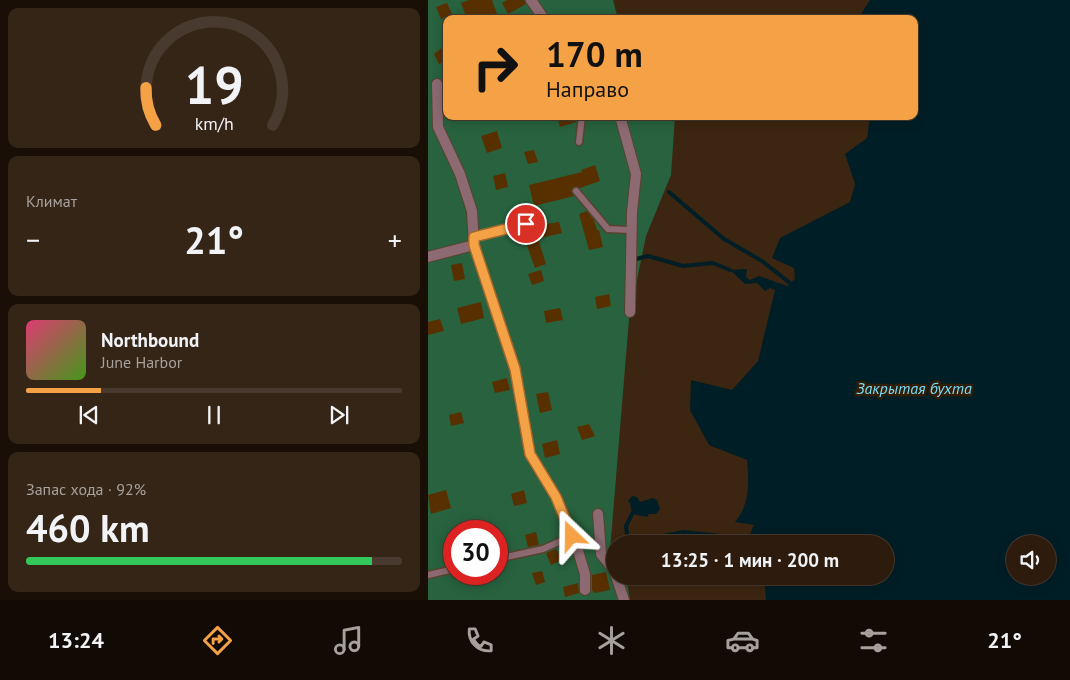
<!DOCTYPE html>
<html lang="ru">
<head>
<meta charset="utf-8">
<style>
  :root { --surface:#2d1c0d; --page:#352516; --text:#f1f3f6; --muted:#a7a19d; --line:#483a2e; --accent:#f5a246 }
  body { margin:0; font-family:"PT Sans",sans-serif; background:var(--page); color:var(--text); height:100vh; display:flex; flex-direction:column; font-size:19px; white-space:nowrap }
  * { box-sizing:border-box; margin:0 }
  p { font-size:16px; color:var(--muted) }
  .icon { flex:none; width:28px; height:28px; fill:none; stroke:currentColor; stroke-width:2; stroke-linecap:round; stroke-linejoin:round }
  .map { position:relative; flex:1; overflow:hidden }
  .side { display:flex; flex-direction:column; gap:8px; padding:8px; background:#190f07; width:428px }
  .side>* { flex:none }
  .hud { position:absolute; left:15px; top:15px; width:475px; height:105px; border-radius:10px; box-shadow:0 2px 12px #0003,0 0 0 1px var(--line); background:#f5a246; color:#111; overflow:hidden }
  .fabs { position:absolute; left:578px; top:535px; display:grid; gap:10px }
  .fabs a { display:grid; place-items:center; width:50px; height:50px; border-radius:50%; background:var(--surface); box-shadow:0 2px 12px #0003,0 0 0 1px var(--line); font-size:25px }
  .speed { position:absolute; left:15px; top:520px; display:flex; gap:10px; font-size:25px; font-weight:700; text-align:center }
  .speed>* { display:grid; place-content:center; width:65px; height:65px; border-radius:50%; background:var(--surface); box-shadow:0 2px 12px #0003,0 0 0 1px var(--line); line-height:1 }
  .speed .limit { border:8px solid #d22; background:#fff; color:#111 }
  .pin { position:absolute; display:grid; place-items:center; width:42px; height:42px; color:#fff; margin:-21px; border:2px solid #fff; border-radius:50%; box-shadow:0 1px 5px #0007 }
  .me { position:absolute; width:55px; margin:-28px; rotate:337deg; stroke-linejoin:round; filter:drop-shadow(0 0 4px #0008) }
  .turn { display:flex; align-items:center; gap:18px; height:105px; padding:0 20px; font-size:22px }
  .turn .icon { width:65px; height:65px; stroke-width:2.5 }
  .turn b { display:block; font-size:35px; line-height:42px }
  .big { font-size:38px; font-weight:800; line-height:1.1 }
  .side .widget { flex:1; display:flex; flex-direction:column; justify-content:center; gap:8px; min-width:0; padding:0 18px; border-radius:10px; background:var(--page) }
  .side .dial { align-items:center; gap:0 }
  .dial svg { height:130px; overflow:visible; fill:none; stroke:var(--line); stroke-width:7; stroke-linecap:round; text-anchor:middle }
  .dial text { fill:var(--text); stroke:none }
  .song { display:flex; align-items:center; gap:15px }
  .cover { width:60px; height:60px; border-radius:8px; background:linear-gradient(135deg,hsl(340 70% 55%),hsl(100 70% 35%)) }
  .played { height:5px; border-radius:2px; background:linear-gradient(90deg,var(--accent) 20%,var(--line) 20%) }
  .keys { display:flex; justify-content:space-around; direction:ltr }
  .heat { display:flex; justify-content:space-between; align-items:center; font-size:28px; direction:ltr }
  .charge { height:8px; border-radius:4px; background:linear-gradient(90deg,#34c759 92%,var(--line) 0) }
  .trip { position:absolute; left:178px; top:535px; width:288px; height:50px; border-radius:25px; background:var(--surface); box-shadow:0 2px 12px #0003,0 0 0 1px var(--line); font-weight:800; line-height:50px; text-align:center }
  .tabs { display:flex; height:80px; justify-content:space-around; align-items:center; background:#120b05; color:var(--muted) }
  .tabs .icon { width:35px; height:35px }
  .tabs .on { color:var(--accent) }
  .tabs b { font-size:22px; color:var(--text) }
  main { display:flex; flex:1; min-height:0 }
  .map>svg:first-child { display:block }
  .green { fill:#28623e; fill-rule:evenodd }
  .water { fill:#001e26; fill-rule:evenodd }
  .lines { fill:none; stroke-linecap:round; stroke-linejoin:round }
  .stream { stroke:#001e26; stroke-width:4 }
  .building { fill:#583000 }
  .service-casing { stroke:#584330; stroke-width:9 }
  .minor-casing { stroke:#584330; stroke-width:12 }
  .service { stroke:#8d6a72; stroke-width:6 }
  .minor { stroke:#8d6a72; stroke-width:10 }
  .route-casing { stroke:#9f692e; stroke-width:12 }
  .route { stroke:#f5a246; stroke-width:9 }
  .labels { text-anchor:middle; dominant-baseline:central; stroke-width:5; stroke-linejoin:round; paint-order:stroke }
  .water-label { font-size:16px; font-style:italic; fill:#75ddfc; stroke:#321d07 }
</style>
</head>
<body>
<main>
<section class="side">
<div class="widget dial"><svg viewBox="0 0 100 80">
<path d="M14 69A42 42 0 1 1 86 69"/>
<path d="M14 69A42 42 0 0 1 8 46" stroke="#f5a246"/>
<text x="50" y="56" font-size="32" font-weight="700">19</text>
<text x="50" y="72" font-size="11">km/h</text>
</svg></div>
<div class="widget"><p>Климат</p>
<div class="heat"><a>−</a><b class="big">21°</b><a>+</a></div>
</div>
<div class="widget">
<div class="song"><i class="cover"></i><div><b>Northbound</b><p>June Harbor</p></div></div>
<div class="played"></div>
<div class="keys"><svg class="icon" aria-label="previous" viewBox="0 0 24 24"><path d="M18 5L8 12l10 7zM5 5v14"/></svg><svg class="icon" aria-label="pause" viewBox="0 0 24 24"><path d="M8 5v14M16 5v14"/></svg><svg class="icon" aria-label="next" viewBox="0 0 24 24"><path d="M6 5l10 7-10 7zM19 5v14"/></svg></div>
</div>
<div class="widget"><p>Запас хода · 92%</p><b class="big">460 km</b><div class="charge"></div></div>
</section>
<div class="map">
<svg width="643" height="600" viewBox="0 0 643 600">
  <rect width="100%" height="100%" fill="#3c2611"/>
  <path class="green" d="M0 0H185L190 19H19V116H247L243 175 218 236 201 319 182 551 186 560V576H195L200 587 202 600H0ZM26 531H69V574H26Z"/>
  <path class="water" d="M442 0H642V600H338L336 576H456V544H295L276 540 269 544 267 540 270 535H252L254 540 252 542H246V536L244 535 217 540 213 544H187L199 534 198 541 204 542 206 539 203 536 216 538 255 530 321 537 326 525 307 522C322 504 321 483 319 460L281 445 262 410 263 380 304 390 330 361 347 290 342 288 337 291 329 283 317 284 302 270 319 269 318 277 322 280 331 276 359 286 367 279 366 268 344 258 352 238 422 202 427 184 417 154 439 138 442 116H486V19H430ZM586 544H619V576H586Z
    M204 496 209 497 212 502 225 498 229 500 232 509 228 514H221L219 517 204 514 202 503 200 501Z"/>
  <g class="lines">
    <path class="stream" d="M241 192 296 239 334 261 362 283
      M204 260 220 256 255 266 285 263 302 270
      M199 534 198 526 204 514"/>
  </g>
  <path class="building" d="M41 0H64L69 14 50 19H39L33 3Z
    M79 0H96L98 4 80 14 74 3Z
    M19 3 24 14 13 19 8 7Z
    M15 47 19 61 11 64 6 54Z
    M129 116H149L148 122 132 127Z
    M69 131 74 148 59 153 53 136Z
    M106 150 110 162 100 164 96 152Z
    M167 165 172 181 152 188 145 187 143 191 146 196 106 206 101 185 154 172 153 170Z
    M77 173 80 187 68 190 65 176Z
    M114 209 119 224 131 222 134 233 113 238 105 212Z
    M159 211 166 220 169 230H171L175 247 161 250 151 214Z
    M110 239 118 264 107 268 98 243Z
    M34 263 37 279 26 281 23 265Z
    M113 270 116 281 104 285 100 274Z
    M181 294 183 306 169 309 167 297Z
    M53 302 56 318 33 324 29 308Z
    M132 308 135 320 118 323 116 311Z
    M12 319 16 331 0 335V322Z
    M79 378 82 390 67 393 64 382Z
    M120 392 124 410 112 413 108 394Z
    M33 412 36 423 23 426 21 415Z
    M161 424 167 436 154 440 149 427Z
    M129 440 132 454 117 458 114 444Z
    M18 490 23 508 3 514 0 495Z
    M96 490 99 503 86 506 83 494Z
    M108 532 111 545 100 547 97 535Z
    M128 549 134 560 123 565 118 553Z
    M114 571 117 582 108 585 104 573Z
    M178 572 182 590 166 593 164 590V575Z
    M150 583 151 593 137 597 135 587Z"/>
  <g class="lines">
    <defs>
      <path id="service" d="M151 142 154 116
        M148 191 180 229 203 230
        M46 237 98 224
        M69 559 115 549 144 536
        M0 575 26 569"/>
      <path id="minor" d="M103 0 116 19
        M9 84 10 127 32 174 44 211 46 245 87 369 102 454 128 497 147 541 157 574V590
        M192 116 208 174 204 212 202 312
        M0 257 46 245
        M170 514 173 554 186 570
        M188 576 196 600"/>
    </defs>
    <use href="#service" class="service-casing"/>
    <use href="#minor" class="minor-casing"/>
    <use href="#service" class="service"/>
    <use href="#minor" class="minor"/>
  </g>
  <g class="lines">
    <defs>
      <path id="route" d="M98 224 46 237V245L87 369 102 454 128 497 144 536"/>
    </defs>
    <use href="#route" class="route-casing"/>
    <use href="#route" class="route"/>
  </g>
  <g class="labels">
    <g class="water-label">
      <text x="486" y="388">Закрытая бухта</text>
    </g>
  </g>
</svg>
<div class="fabs">
<a><svg class="icon" aria-label="sound" viewBox="0 0 24 24"><path d="M4 9h4l5-4v14l-5-4H4zM17 9q2 3 0 6"/></svg></a>
</div>
<div class="speed"><div class="limit">30</div></div>
<div class="pin" style="left:98px;top:224px;background:#d93025"><svg class="icon" aria-label="arrive" viewBox="0 0 24 24"><path d="M6 21V4h12l-3 4 3 4H6"/></svg></div>
<svg class="me" style="left:144px;top:536px" viewBox="-20 -20 40 40"><path d="M0-17L14 15 0 8-14 15z" fill="#f5a246" stroke="#fff" stroke-width="4"/></svg>
<div class="trip">13:25 · 1 мин · 200 m</div>
<div class="hud">
<div class="turn"><svg class="icon" aria-label="right" viewBox="0 0 24 24"><path d="M7 20v-9h11M14 6l5 5-5 5"/></svg><div><b>170 m</b>Направо</div></div>
</div>
</div>
</main>
<nav class="tabs">
<b>13:24</b>
<svg class="icon on" aria-label="directions" viewBox="0 0 24 24"><path d="M12 3l9 9-9 9-9-9zM9 14v-3h6M13 9l2 2-2 2"/></svg>
<svg class="icon" aria-label="music" viewBox="0 0 24 24"><path d="M9 18V5l10-2v13"/><circle cx="6" cy="18" r="3"/><circle cx="16" cy="16" r="3"/></svg>
<svg class="icon" aria-label="phone" viewBox="0 0 24 24"><path d="M5 4h4l2 5-3 2q2 4 5 5l2-3 5 2v4C11 20 4 13 5 4z"/></svg>
<svg class="icon" aria-label="climate" viewBox="0 0 24 24"><path d="M12 3v18M4 7l16 10M4 17L20 7"/></svg>
<svg class="icon" aria-label="car" viewBox="0 0 24 24"><path d="M5 17H2v-5l4-1 3-4h7l3 4 3 1v5h-3M9 17h6M6 11h13"/><circle cx="7" cy="17" r="2"/><circle cx="17" cy="17" r="2"/></svg>
<svg class="icon" aria-label="filters" viewBox="0 0 24 24"><path d="M4 7h16M4 17h16"/><circle cx="9" cy="7" r="2"/><circle cx="15" cy="17" r="2"/></svg>
<b>21°</b>
</nav>
</body>
</html>
